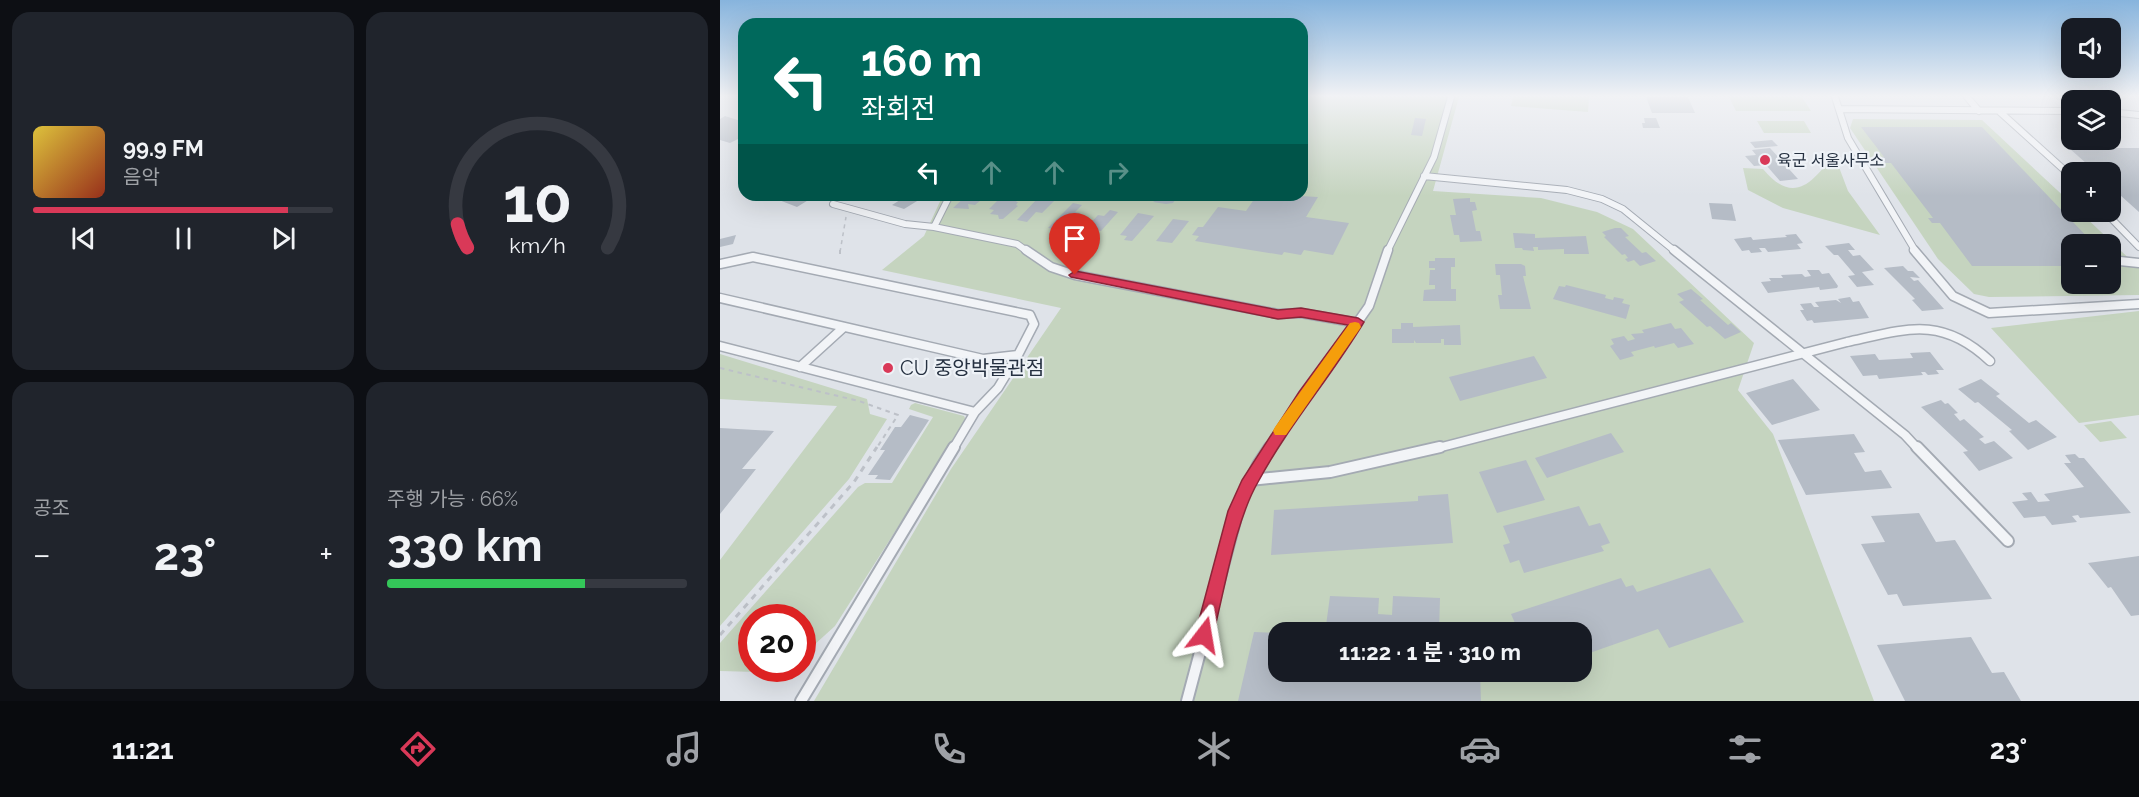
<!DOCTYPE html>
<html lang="ko">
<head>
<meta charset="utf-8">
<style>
  :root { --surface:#171b24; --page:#20242c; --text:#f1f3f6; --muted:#9ea1a6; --line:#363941; --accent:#d93958 }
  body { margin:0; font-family:Raleway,"Noto Sans KR",sans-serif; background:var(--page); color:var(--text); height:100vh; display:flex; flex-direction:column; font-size:22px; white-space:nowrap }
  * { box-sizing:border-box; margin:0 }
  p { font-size:20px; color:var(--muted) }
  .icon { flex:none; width:33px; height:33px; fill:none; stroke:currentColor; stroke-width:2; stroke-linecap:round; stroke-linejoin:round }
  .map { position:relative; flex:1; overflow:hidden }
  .panel { display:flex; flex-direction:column; gap:12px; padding:12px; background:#0d0f14; width:720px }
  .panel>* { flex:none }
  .banner { position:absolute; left:18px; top:18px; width:570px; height:183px; border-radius:18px; box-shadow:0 6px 24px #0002; background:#00695c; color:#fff; overflow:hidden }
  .buttons { position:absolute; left:1341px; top:18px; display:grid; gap:12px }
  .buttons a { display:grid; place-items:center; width:60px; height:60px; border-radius:12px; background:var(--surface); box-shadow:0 6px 24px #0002; font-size:30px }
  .speed { position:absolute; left:18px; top:604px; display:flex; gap:12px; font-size:30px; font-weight:700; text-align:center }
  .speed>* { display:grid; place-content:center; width:78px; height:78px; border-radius:50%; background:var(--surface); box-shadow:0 6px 24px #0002; line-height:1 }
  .speed .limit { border:9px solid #d22; background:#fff; color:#111 }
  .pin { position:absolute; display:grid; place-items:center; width:51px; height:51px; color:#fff; margin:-62px -26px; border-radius:50% 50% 50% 0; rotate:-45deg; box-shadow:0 0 6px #0007 }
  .pin .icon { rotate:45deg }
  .me { position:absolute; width:66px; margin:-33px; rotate:14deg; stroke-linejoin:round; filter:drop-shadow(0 0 4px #0008) }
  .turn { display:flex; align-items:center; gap:21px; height:126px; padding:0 24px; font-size:27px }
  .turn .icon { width:78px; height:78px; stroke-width:2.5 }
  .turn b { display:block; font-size:42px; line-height:51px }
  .lanes { display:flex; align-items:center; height:57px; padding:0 24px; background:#0003; justify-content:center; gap:30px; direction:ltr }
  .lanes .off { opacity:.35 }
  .big { font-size:45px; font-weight:700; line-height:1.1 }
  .panel .card { flex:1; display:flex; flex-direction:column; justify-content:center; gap:9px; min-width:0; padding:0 21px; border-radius:18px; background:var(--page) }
  .panel .dial { align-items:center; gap:0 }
  .dial svg { height:156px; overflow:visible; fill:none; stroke:var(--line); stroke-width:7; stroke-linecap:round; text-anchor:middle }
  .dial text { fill:var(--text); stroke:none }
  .song { display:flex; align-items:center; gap:18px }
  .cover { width:72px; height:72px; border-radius:9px; background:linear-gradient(135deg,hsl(50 70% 55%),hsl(10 70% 35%)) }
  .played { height:6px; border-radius:3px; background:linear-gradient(90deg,var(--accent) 85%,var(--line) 85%) }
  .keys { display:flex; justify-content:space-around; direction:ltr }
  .heat { display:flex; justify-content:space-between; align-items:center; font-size:33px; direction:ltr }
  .charge { height:9px; border-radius:4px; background:linear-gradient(90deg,#34c759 66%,var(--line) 0) }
  .panel .tiles { flex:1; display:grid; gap:12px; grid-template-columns:repeat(2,1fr) }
  .trip { position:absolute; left:548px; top:622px; width:324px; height:60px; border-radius:18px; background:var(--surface); box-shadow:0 6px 24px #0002; font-weight:700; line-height:60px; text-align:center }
  .dock { display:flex; height:96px; justify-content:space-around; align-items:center; background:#090b0e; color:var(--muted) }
  .dock .icon { width:42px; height:42px }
  .dock .active { color:var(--accent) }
  .dock b { font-size:27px; color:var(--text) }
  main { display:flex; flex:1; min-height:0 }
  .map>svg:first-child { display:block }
  .green { fill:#c5d4bf; fill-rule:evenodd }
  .building { fill:#b5bcc6 }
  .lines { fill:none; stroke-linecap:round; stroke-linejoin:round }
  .lane-far2-casing { stroke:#a4aab3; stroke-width:8 }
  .lane-far1-casing { stroke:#a4aab3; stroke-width:11 }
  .lane-casing { stroke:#a4aab3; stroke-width:14 }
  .path-far2 { stroke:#bdc1c8; stroke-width:1.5; stroke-dasharray:4 4; stroke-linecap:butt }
  .path-far1 { stroke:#bdc1c8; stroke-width:2; stroke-dasharray:4.5 4.5; stroke-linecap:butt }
  .path { stroke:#bdc1c8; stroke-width:3; stroke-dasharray:6 6; stroke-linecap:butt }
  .lane-far2 { stroke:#f2f4f7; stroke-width:6 }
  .lane-far1 { stroke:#f2f4f7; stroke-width:8 }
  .lane { stroke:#f2f4f7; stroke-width:10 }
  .route { fill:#d93958; stroke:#8d2539; stroke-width:1.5 }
  .slow { fill:#f59e0b }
  .poi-dot { fill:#d93958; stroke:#eef2f7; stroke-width:2 }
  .labels { text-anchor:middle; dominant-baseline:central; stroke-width:4.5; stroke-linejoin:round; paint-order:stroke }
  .far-poi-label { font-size:16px; fill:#263141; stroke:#eef2f7; text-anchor:start }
  .poi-label { font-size:20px; fill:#263141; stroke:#eef2f7; text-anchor:start }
</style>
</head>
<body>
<main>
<section class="panel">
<div class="tiles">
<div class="card">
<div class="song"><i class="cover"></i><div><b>99.9 FM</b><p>음악</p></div></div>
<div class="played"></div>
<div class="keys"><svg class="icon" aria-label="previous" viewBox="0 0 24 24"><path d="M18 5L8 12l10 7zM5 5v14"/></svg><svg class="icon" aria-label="pause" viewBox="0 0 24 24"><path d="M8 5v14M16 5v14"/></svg><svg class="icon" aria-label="next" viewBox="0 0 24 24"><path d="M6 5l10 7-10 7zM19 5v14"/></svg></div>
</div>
<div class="card dial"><svg viewBox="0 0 100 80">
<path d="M14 69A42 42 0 1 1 86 69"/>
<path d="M14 69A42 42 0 0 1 9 57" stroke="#d93958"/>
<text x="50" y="56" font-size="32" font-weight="700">10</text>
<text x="50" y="72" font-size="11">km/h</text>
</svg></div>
<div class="card"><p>공조</p>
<div class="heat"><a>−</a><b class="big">23°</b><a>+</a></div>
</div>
<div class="card"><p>주행 가능 · 66%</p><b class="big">330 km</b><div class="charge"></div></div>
</div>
</section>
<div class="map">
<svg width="1419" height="701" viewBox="0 0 1419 701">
  <rect width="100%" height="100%" fill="#dfe3e9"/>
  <path class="green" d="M582 97H739L713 191 821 198 877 212 913 229 1034 343 1018 390 1053 434 1154 701H94L231 469 341 308 162 270 204 236 223 195H582ZM558 633H861V672H558Z
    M793 97H869L868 112 791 106Z
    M1009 97H1082L1091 111H1016Z
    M1133 119 1262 120 1351 203 1352 212H1360L1419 268V295L1269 297 1254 294 1218 259 1130 128ZM1352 244H1390V284H1352Z
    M1037 121H1084L1091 133H1044Z
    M1114 154 1128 191 1160 235 1063 208 1028 190 1023 168 1043 169C1073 205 1092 184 1114 154Z
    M1419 311V415L1359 423 1271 328Z
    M0 354 147 399 150 414 167 419 129 479 0 626V560L117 406 0 399Z
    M195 403 244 416 246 420 115 626 83 655 82 618H32V669H57L37 672 0 671V643L138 487 145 483H172L213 417 189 409 191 405Z
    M1391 421 1407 438 1380 442 1364 425Z"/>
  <path class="building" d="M926 97H968L975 113H932Z
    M5 116 24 122V136L10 143 0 140V119Z
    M695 118 706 119 702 136 691 135Z
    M924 118H936L940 128H923L922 123H925Z
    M1141 127H1262L1374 244H1352V266H1252L1220 223H1212L1208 218H1213L1171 163H1163L1159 157H1164Z
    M1052 140 1058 146 1035 148 1030 142Z
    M1050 148 1078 179 1060 181 1046 165 1034 166 1025 156 1036 155 1032 150Z
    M1349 148H1419V212L1390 186V172H1376Z
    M46 195H92L95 196 77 207Z
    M188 195H207L184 209 172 205Z
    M247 195H267L255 205 248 204 249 209 233 208Z
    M283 195H303L296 202H298L296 205 298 206 283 219H279L278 215 270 214 274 210 269 209Z
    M537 195 559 198 561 195 598 197 586 217 629 223 613 255 584 250 581 255 564 252 562 255 475 241 479 236 472 235 478 227H483L498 207 526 211Z
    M441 197 456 199 453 203 446 204 433 202Z
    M318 198 335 200 322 213 316 212 307 222 297 220Z
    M750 198V202H755L757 210 752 211 756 231H760L762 241 740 242 739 235H734L730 215H736L733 199Z
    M353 203 362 205 355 212 360 213 348 225 337 229 328 228Z
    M989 203 1012 204 1016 221 992 219Z
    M390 210 398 212 381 231 366 228 378 215 384 216Z
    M418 213 434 216 412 241 404 240 407 236 400 235Z
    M453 219 469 221 452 243 436 241Z
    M895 228H901L909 236 905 237 922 253 926 252 936 261 920 266 914 260 908 262 905 259 908 258 905 254 902 255 884 237 886 236 882 232Z
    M793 233 815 234V238L866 236 869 254H844V249L818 250V247H813L814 251 803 250 802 248H795Z
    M1076 234 1083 243 1077 244 1081 249 1048 252 1045 248H1039L1042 252 1031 253 1029 250 1022 251 1014 239 1031 237 1033 240 1067 237 1065 235Z
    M16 235 13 244 0 247V239Z
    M1129 243 1135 250H1128L1133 256 1140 255 1154 270 1142 272 1154 285 1137 287 1128 276 1135 275 1118 255H1114L1105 246Z
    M715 258H735V267H731V289H736V301H703L704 290 715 289V285H709L710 270H715V268H709V261H715Z
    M775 264H801L805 266 806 276H803L811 309H780L778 295H782L780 275H776Z
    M1183 266 1188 271H1193L1200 278 1190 277 1194 281 1198 280 1224 309 1202 311 1192 300 1195 299 1164 268Z
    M1087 270H1099L1102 274 1109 273 1118 286 1117 288 1100 290 1099 287 1048 293 1041 282 1051 281 1049 278H1063L1061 275 1082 274 1085 277 1091 276Z
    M846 285 886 295 885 298 893 300 894 297 904 299 902 303 910 305 906 319 833 299 839 286 845 287Z
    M971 289 983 299 980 300 1008 325 1011 323 1021 332 1005 339 990 326 987 327 959 302 964 300 957 294Z
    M1130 297 1133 302 1139 301 1149 318 1094 323 1092 320 1087 321 1080 310H1084L1080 304 1091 303 1094 307H1099L1095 302 1116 300 1121 303 1118 299Z
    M681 323H693V327L740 325 741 345H724V339H721V343H696L694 340V343H672V329H681Z
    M951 323 955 329 961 328 974 344 958 348 954 343 935 348 934 346 911 352 914 356 900 360 890 346 894 344 891 339 904 336 908 341 915 339 911 334 924 333 922 330Z
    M1210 352 1224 370H1216L1219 374 1208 375 1205 372H1201L1203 375 1159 379 1157 375 1143 376 1130 356 1155 354 1159 360 1193 358 1190 353Z
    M814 356 827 378 740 401 729 377Z
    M1073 379 1100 410 1052 425 1026 393Z
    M1261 379 1280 394 1276 396 1309 423 1316 420 1337 437 1308 450 1289 431 1292 430 1258 402 1255 403 1238 389Z
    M1221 400 1225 404 1228 403 1238 413 1234 414 1240 421 1244 419 1264 437 1259 439 1265 444 1274 441 1293 458 1259 471 1243 452 1248 451 1201 407Z
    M190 415 209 420 170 480 155 479 158 475H148L165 450H160L175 427H181Z
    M0 428 54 431 22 469H36L0 514Z
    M891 433 904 452 827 478 815 458Z
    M1134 434 1145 452 1134 453 1145 472 1161 470 1172 488 1086 495 1058 440Z
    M1355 454 1359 458H1364L1411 513 1360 518 1358 515 1352 516 1357 522 1332 525 1325 516 1304 518 1292 502 1308 500 1302 493 1311 492 1318 502 1330 501 1324 494 1364 487 1344 463H1351L1345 455Z
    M806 460 825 500 777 513 759 472Z
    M728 494 733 543 551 555 554 510 698 501V496Z
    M859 506 869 526 880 523 890 543 881 546 884 551 804 573 799 560 790 563 783 545 790 543 783 526Z
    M1199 513 1216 542 1235 540 1272 599 1183 606 1177 594 1168 595 1141 544 1165 542 1151 516Z
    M1419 556V615L1411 616 1391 587 1388 588 1368 563Z
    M990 568 1024 622 949 648 938 629 861 656V633H790L798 630 791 614 901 578 906 587 913 585 917 592Z
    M610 596 659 598 658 614 672 615 673 596 720 598 719 633H605Z
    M534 632 558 633V672H760L761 701H518Z
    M1251 637 1272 673 1284 672 1301 701H1185L1157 645Z"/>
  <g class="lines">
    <defs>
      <path id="lane-far2" d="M1115 97 1128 138 1196 252
        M1247 97 1259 111
        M1121 109 1352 111
        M1280 112 1352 177
        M1390 112 1419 115
        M704 176 847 190 882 199 903 209 956 252
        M230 195 214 227 297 244 308 252
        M113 204 185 224 214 227
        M1385 212 1419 247
        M667 252 714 157 731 97"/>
      <path id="lane-far1" d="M306 250 331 267 355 275 558 314 581 313 638 323
        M954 250 1185 435 1198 449
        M1194 250 1233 296 1269 313 1419 304
        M1390 260 1419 263
        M0 264 33 257 310 315 314 324 298 355 263 359 0 298
        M0 346 255 412
        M80 367 124 327
        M233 449 255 412 278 388 298 355
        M549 449 649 306 668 250
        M714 449 1127 342C1186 329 1221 315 1270 361"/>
      <path id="lane" d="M1197 447 1288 541
        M530 480 610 472 720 447
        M81 701 234 447
        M467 701 520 502 538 465 550 447"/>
    </defs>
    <use href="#lane-far2" class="lane-far2-casing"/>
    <use href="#lane-far1" class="lane-far1-casing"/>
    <use href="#lane" class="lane-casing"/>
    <path class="path-far2" d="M120 252 126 217"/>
    <path class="path-far1" d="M120 254V250
      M0 368 139 401 178 415 156 449"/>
    <path class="path" d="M0 635 134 482 157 447"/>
    <use href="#lane-far2" class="lane-far2"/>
    <use href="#lane-far1" class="lane-far1"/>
    <use href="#lane" class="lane"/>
  </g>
  <linearGradient id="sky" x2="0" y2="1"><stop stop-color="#87b4dd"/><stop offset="0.49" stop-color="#f1f2f5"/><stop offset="1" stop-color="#f1f2f5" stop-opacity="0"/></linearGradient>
  <rect width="1419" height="196" fill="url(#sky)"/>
  <path class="route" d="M355 271 558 310 581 308 638 318 644 322C611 377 568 426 538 482 515 522 505 589 493 635L491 642 484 644 478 642 475 635 508 511 522 480 579 392 628 325 581 317 558 319 351 277 349 275Z"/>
  <path class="slow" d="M635 322 639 323 641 327 639 330 566 435H555L553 431 555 427 630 323Z"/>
  <g class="poi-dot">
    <circle cx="1045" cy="160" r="6"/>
    <circle cx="168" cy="368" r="6"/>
  </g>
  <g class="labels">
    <g class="far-poi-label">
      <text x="1057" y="160">육군 서울사무소</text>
    </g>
    <g class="poi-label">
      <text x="180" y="368">CU 중앙박물관점</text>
    </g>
  </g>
</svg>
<div class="buttons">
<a><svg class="icon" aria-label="sound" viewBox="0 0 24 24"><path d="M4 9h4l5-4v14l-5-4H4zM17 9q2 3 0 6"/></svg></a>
<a><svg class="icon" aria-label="layers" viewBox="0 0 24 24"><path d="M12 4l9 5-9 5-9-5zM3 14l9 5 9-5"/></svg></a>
<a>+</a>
<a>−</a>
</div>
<div class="speed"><div class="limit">20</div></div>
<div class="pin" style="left:355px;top:275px;background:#d93025"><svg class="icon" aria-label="arrive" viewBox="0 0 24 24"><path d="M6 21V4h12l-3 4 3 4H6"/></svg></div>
<svg class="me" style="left:484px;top:635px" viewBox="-20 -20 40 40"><path d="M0-17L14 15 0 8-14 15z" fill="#d93958" stroke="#fff" stroke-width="4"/></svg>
<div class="trip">11:22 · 1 분 · 310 m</div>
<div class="banner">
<div class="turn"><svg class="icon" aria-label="left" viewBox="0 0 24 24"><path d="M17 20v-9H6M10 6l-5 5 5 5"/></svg><div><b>160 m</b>좌회전</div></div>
<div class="lanes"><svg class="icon" aria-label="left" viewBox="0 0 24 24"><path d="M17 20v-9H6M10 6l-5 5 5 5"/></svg><svg class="icon off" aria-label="ahead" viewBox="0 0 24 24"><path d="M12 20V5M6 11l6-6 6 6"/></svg><svg class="icon off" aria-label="ahead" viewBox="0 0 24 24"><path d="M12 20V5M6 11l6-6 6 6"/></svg><svg class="icon off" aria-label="right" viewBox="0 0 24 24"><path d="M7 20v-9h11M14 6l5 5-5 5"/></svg></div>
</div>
</div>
</main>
<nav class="dock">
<b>11:21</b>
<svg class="icon active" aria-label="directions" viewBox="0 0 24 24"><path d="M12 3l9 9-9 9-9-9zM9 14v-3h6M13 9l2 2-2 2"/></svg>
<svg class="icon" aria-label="music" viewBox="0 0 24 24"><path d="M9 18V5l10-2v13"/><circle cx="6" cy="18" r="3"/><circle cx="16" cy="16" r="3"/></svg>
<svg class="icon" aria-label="phone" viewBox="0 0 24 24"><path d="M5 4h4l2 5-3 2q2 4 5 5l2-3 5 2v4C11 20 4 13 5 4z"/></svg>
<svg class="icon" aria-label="climate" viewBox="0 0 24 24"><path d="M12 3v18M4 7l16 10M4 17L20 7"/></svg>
<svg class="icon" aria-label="car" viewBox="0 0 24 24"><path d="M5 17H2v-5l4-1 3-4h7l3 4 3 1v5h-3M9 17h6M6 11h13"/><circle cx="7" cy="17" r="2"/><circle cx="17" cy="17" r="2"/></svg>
<svg class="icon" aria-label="filters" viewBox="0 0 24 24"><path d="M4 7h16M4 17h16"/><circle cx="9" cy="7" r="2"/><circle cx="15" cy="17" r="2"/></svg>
<b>23°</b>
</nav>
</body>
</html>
